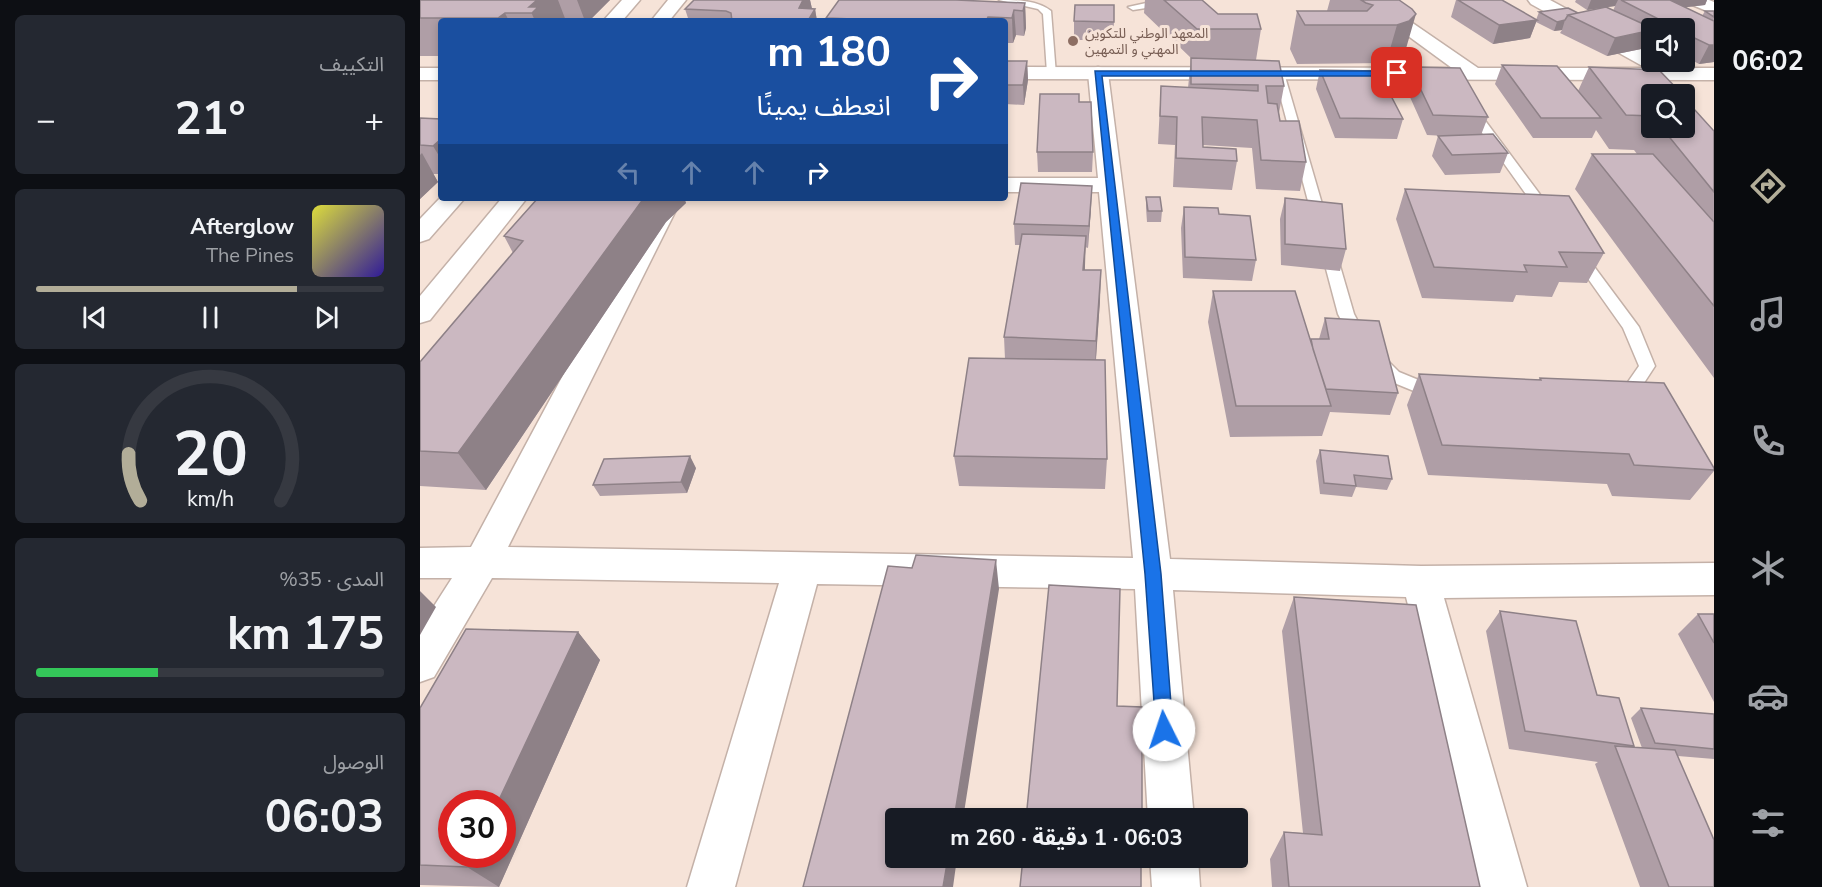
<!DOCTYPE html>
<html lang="ar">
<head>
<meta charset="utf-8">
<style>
  :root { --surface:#171b24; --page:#242831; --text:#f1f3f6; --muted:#9ea1a6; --line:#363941; --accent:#b2ad98 }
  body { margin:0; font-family:"Nunito Sans","Noto Sans Arabic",sans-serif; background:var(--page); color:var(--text); direction:rtl; height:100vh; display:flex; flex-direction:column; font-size:22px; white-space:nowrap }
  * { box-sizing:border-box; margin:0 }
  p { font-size:20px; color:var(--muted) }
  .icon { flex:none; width:33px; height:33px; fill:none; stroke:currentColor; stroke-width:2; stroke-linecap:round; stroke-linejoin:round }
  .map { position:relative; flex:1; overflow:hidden; direction:ltr }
  .drawer { display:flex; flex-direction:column; gap:15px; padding:15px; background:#0d0f14; width:420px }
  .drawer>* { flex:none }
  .guide { position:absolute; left:18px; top:18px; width:570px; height:183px; border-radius:6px; box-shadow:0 3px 9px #0003; direction:rtl; background:#1a4fa0; color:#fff; overflow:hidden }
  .fabs { position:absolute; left:1221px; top:18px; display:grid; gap:12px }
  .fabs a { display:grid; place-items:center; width:54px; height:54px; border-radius:6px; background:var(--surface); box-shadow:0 3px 9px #0003; font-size:30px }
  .speed { position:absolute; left:18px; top:790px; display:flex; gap:12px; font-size:30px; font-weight:700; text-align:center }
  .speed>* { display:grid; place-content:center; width:78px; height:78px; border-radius:50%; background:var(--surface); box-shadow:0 3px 9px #0003; line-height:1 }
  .speed .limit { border:9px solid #d22; background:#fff; color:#111 }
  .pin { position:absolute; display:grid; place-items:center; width:51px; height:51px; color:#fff; margin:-26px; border-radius:12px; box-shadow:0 3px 9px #0006 }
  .me { position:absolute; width:66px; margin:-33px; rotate:356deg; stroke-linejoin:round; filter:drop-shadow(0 0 4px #0008) }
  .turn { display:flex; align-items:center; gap:21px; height:126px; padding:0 18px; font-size:27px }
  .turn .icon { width:78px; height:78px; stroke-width:2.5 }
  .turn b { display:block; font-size:42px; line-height:51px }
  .lanes { display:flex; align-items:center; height:57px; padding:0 18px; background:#0003; justify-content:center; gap:30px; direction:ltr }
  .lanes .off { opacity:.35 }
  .big { font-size:45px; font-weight:700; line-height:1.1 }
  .drawer .widget { flex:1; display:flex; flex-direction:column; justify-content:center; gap:9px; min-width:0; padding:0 21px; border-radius:9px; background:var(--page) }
  .drawer .dial { align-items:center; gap:0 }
  .dial svg { height:156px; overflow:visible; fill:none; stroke:var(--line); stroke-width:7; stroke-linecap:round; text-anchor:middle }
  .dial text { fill:var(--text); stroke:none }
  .song { display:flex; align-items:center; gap:18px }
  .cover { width:72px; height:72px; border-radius:9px; background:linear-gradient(135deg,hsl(60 70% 55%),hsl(250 70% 35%)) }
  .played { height:6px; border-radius:3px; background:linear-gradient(90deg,var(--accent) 75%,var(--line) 75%) }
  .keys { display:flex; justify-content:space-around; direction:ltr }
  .heat { display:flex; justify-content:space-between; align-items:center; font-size:33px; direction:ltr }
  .charge { height:9px; border-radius:4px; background:linear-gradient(90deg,#34c759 35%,var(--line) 0) }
  .trip { position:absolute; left:465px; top:808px; width:363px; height:60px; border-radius:6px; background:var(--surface); box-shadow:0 3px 9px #0003; font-weight:700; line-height:60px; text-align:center; direction:rtl }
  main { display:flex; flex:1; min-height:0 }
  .menu { display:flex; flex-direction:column; width:108px; justify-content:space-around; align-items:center; background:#090b0e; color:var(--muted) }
  .menu .icon { width:42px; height:42px }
  .menu .current { color:var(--accent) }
  .menu b { font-size:27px; color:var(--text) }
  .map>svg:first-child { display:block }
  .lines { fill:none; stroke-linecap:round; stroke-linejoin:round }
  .lane-casing { stroke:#c4b1a8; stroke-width:3 }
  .street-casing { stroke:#c4b1a8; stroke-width:3 }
  .secondary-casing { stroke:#c4b1a8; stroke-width:3 }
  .lane { fill:#fff; fill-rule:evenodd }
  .street { fill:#fff; fill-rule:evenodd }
  .secondary { fill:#fff; fill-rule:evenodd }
  .wall { fill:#af9ea6 }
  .shaded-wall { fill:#8e8187 }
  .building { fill:#cbb8c1; stroke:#8e8187; stroke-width:1.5 }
  .route { fill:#1a73e8; stroke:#114b97; stroke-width:1.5 }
  .education-dot { fill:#8d6e63; stroke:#f6e3d8; stroke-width:2 }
  .labels { text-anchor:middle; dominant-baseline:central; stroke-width:6; stroke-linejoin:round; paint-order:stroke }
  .far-education-label { font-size:14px; fill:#785e54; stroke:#f6e3d8; text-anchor:start }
</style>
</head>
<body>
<main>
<nav class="menu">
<b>06:02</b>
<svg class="icon current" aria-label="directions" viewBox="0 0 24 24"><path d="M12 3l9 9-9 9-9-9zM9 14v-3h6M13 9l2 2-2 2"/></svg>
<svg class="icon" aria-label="music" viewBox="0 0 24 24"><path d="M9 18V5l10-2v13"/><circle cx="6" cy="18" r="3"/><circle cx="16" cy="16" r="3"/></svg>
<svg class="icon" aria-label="phone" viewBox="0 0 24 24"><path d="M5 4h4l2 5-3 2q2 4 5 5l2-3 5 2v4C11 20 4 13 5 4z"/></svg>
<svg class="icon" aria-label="climate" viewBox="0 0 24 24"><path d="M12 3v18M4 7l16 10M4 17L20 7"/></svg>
<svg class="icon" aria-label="car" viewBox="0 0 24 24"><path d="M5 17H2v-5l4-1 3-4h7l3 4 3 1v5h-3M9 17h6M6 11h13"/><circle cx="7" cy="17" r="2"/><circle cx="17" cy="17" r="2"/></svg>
<svg class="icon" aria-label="filters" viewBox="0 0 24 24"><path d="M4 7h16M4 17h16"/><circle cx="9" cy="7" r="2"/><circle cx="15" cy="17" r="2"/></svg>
</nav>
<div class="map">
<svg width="1294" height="887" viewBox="0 0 1294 887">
  <rect width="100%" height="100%" fill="#f6e3d8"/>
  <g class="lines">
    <defs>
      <path id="lane" d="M579 0C597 0 617 0 631 11L636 75 632 76 627 73 623 14 618 9Z
        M740 0H763L758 3 713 10 708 7Z
        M859 70 864 73 934 314 948 341 979 372 1023 390 1026 394 1023 398H1011L967 380 936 348 918 314 854 73Z
        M1051 106 1055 107 1133 212 1135 215 1133 218H1123L1045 109Z
        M1159 252 1164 253 1219 327 1235 366 1209 406H1197L1194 402 1219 366 1203 328 1152 256Z"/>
      <path id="street" d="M1108 0H1130L1232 55V62C1243 62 1254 64 1261 74L1258 78H1244L1111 4Z
        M1267 0H1289L1294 2V14L1270 4Z
        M678 67 685 69 688 73 750 559 1001 566 1294 563V595L1024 598 1107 887H1059L986 597 753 590 774 819H728L715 589 397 584 315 887H267L359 583 72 578 14 677 0 682V628L32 578H0V548L51 547 238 198H262L88 547 713 558 679 192H585V178H678L668 73 671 69Z
        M730 858H778L780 887H732Z"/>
      <path id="secondary" d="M202 0H220L202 21H183Z
        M248 0H266L249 21H231Z
        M939 0H959L1058 68H1294V80L585 79V67L1032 68Z
        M0 68H21V80H0Z
        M21 197 45 198 9 239 0 242V219Z
        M82 198H107L10 320 0 323V296Z"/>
    </defs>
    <use href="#lane" class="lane-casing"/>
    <use href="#street" class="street-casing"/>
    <use href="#secondary" class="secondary-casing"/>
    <use href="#lane" class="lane"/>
    <use href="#street" class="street"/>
    <use href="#secondary" class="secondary"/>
  </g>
  <path class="wall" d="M0 0H190L169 21H21V56H0Z
    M390 0 392 9H395L397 21H269L265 9Z
    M725 0H782L798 14 841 29 836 60 864 86 859 113 860 121 886 162 880 191 836 189 832 148 783 145V147L817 161 812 190 753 187 755 145 738 144 741 86 768 88 771 58 724 13Z
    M910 0H979L985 52 979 59 966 63 877 64 870 49 877 11H907Z
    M1036 0H1082L1116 20 1119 12 1158 13 1193 11 1195 6 1167 10 1155 2 1156 0H1287L1285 5 1265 7 1282 16 1285 11H1294V62L1279 64 1264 56V28H1232V39L1231 38 1226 48 1187 56 1140 33 1142 30 1134 31 1116 22 1110 38 1073 44 1031 17Z
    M605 3 606 28 604 36 596 35 593 43H585V21H407L406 18Z
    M654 21 694 22 693 40H654Z
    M585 61H607L608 80 604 105 585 104Z
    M1082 65 1158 91 1169 67 1232 94V128H1264L1294 131V378L1155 189 1172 154H1217L1214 150 1189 149 1176 130 1172 138H1113L1075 84Z
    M990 67 1068 117 1061 135 1088 153 1080 173 1025 175 1012 156 1018 136H1026L1007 135 985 86Z
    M900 70 983 119 977 139 915 138 896 89Z
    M659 102 673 152 672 172H618L617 152Z
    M0 118 21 119V174H13L18 182 0 199Z
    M985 189 1184 253 1167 283 1139 282 1132 297 1096 295 1093 302 1002 298 976 219Z
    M726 197 742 211 741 222H727L726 208Z
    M118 198H264L266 203 246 222 66 490 0 486V362L93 253 84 236Z
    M865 198 926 249 920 271 861 265 860 219Z
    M671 207 668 248 665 247V270L680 300 676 360 687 459 685 489 539 486 534 456 585 359 584 337 600 245H595L594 224Z
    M764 207 836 260 832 281 763 278 761 228Z
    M793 291 891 341V339H899L905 318 978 393 970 415 910 412 902 436 810 437 788 322Z
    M999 374 1118 380 1120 378 1294 468V471L1270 500 1192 496 1187 484 1008 475 987 405Z
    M900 450 972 479 967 490 936 487 932 497 900 494 896 461Z
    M276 468 267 493 180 496 173 485Z
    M874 597 1060 887H852L850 859 864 832 883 833 862 631Z
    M1080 611 1177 695 1214 746 1213 747 1222 748 1211 718 1221 708 1294 714V759L1258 756 1294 887H1220L1175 764 1178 762 1089 749 1066 631Z
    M1278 614H1294V702L1258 634Z
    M158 632 180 660 79 887 0 885V708Z"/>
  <path class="shaded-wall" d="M117 0H138L146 21H115L109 7Z
    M157 0H190L169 21H165Z
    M383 0H390L393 13 395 9 397 21H389V19L379 8Z
    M1171 0H1198L1195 6 1167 10Z
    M1246 0H1287L1285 5 1242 10Z
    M605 3 606 28 604 36 603 11Z
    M594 10 596 35 593 43 592 18Z
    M85 13 89 21H79L78 18Z
    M996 14 985 52 979 59 966 63 977 25Z
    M1117 20 1110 38 1073 44 1079 25Z
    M1145 20 1142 30 1134 31 1137 22Z
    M1232 30V36L1226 48 1187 56 1195 38Z
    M1289 45H1294V62L1279 64Z
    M607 61 608 80 604 105 603 85Z
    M21 139V159L13 146Z
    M2 153 18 182 0 199V155Z
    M672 186 671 207 668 248 669 226Z
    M224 198H264L266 203 246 222 66 490 38 453Z
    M666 236 665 266 663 300V270Z
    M681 270 680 300 675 371 676 341Z
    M270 456 276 468 267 493 261 482Z
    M576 560 579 589 543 819H534Z
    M0 591 16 607 0 635Z
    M158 632 180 660 79 887 47 867 52 855H82V804H77Z
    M528 858H537L533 887H523Z"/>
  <path class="building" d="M0 0H117L109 7H118L112 13H85L78 18H0Z
    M274 0H383L379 8 395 9 389 19 362 21H312L311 13 306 11 265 9Z
    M419 0H536L605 3 603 11 594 10 592 18 568 17 566 21H488L406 18Z
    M744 0H782L798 14H837L841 29H777Z
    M941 0H979L992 9 996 14 989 21 977 25H885L877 11H947L953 5 946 3Z
    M1038 0H1082L1117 20 1079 25Z
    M1201 0H1250L1294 21V45H1289L1264 33V28H1256Z
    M655 5H694V22L654 21Z
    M1186 7 1232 28V30L1195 38 1148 15Z
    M1148 8 1158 13 1148 15 1145 20 1137 22 1119 12Z
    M1285 11H1294V17Z
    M771 58 859 61 864 86H846L848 103 857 104 860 121H879L886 162 841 160 837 120 782 117 783 147 816 149 817 161 756 158 757 117 740 116 741 86 838 91V85L771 84Z
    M585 61H607L603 85H585Z
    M1082 65 1137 66 1181 118H1121Z
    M990 67 1040 68 1068 117 1013 115Z
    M1169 67 1239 70 1262 94H1232V116L1206 115Z
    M900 70 958 71 983 119 920 118Z
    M620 94H659V102H671L673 152H617Z
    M1264 98 1294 131V192L1242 128H1264Z
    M0 118 21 119V139L13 146 0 145Z
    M1073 134 1088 153 1032 155 1018 136Z
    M1172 154H1233L1294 222V306Z
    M601 183 672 186 669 226 594 224Z
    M985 189 1149 196 1184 253 1139 252 1147 267 1104 265 1107 272 1014 267Z
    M726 197H740L742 211H728Z
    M118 198H224L38 453 0 451V362L103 241 84 236Z
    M865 198 922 204 926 249 865 244Z
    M764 207 798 208 799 214 830 216 836 260 765 257Z
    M602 234 666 236 663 270H681L676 341 584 337Z
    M793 291H875L911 406H816Z
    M905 318 959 321 978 393 906 389 893 349 891 339H909Z
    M549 358 685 360 687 459 534 456Z
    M999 374 1121 380 1120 378 1244 383 1294 468V470L1214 465 1209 454 1022 445Z
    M900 450 968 456 972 479 934 475 936 486 904 483Z
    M270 456 261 482 173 485 184 459Z
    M496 555 576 560 534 819H476V858H528L523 887H383L468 566 492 568Z
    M629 585 700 589 697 706 722 707V819H606Z
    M874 597 996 605 1060 887H869L864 832 902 835Z
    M1080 611 1156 621 1177 695 1199 698 1214 746 1105 731Z
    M1278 614H1294V643Z
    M46 629 158 632 77 804H32V855H52L47 867 0 865V708Z
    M1221 708 1294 714V749L1235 743Z
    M1195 746 1255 750 1294 840V887H1249Z
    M603 858H721V887H600Z"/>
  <path class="route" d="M675 71H977L981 73 977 76H682L741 574 753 730 751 736 744 738 738 736 736 730 725 574Z"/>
  <circle class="education-dot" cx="653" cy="41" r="6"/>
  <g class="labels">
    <g class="far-education-label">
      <text x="665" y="33">المعهد الوطني للتكوين<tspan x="665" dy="16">المهني و التمهين</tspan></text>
    </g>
  </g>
</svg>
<div class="fabs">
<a><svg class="icon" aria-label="sound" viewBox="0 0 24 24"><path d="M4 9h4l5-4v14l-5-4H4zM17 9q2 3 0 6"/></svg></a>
<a><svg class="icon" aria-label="search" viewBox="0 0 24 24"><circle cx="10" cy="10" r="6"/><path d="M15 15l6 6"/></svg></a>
</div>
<div class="speed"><div class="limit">30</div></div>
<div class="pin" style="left:977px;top:73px;background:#d93025"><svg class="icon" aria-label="arrive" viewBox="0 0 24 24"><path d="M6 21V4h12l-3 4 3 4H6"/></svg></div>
<svg class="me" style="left:744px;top:730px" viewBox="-20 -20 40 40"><circle r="19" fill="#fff"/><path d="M0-13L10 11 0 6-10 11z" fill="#1a73e8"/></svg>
<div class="trip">06:03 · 1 دقيقة · 260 m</div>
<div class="guide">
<div class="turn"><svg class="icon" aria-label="right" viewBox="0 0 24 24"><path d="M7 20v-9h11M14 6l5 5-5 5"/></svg><div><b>180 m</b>انعطف يمينًا</div></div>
<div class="lanes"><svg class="icon off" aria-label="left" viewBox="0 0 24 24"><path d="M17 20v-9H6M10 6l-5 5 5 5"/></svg><svg class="icon off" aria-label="ahead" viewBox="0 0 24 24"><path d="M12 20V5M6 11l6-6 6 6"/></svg><svg class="icon off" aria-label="ahead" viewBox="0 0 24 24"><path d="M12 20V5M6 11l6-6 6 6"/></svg><svg class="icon" aria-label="right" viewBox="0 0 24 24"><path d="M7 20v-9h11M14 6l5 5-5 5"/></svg></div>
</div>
</div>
<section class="drawer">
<div class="widget"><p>التكييف</p>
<div class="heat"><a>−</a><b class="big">21°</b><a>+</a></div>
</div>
<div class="widget">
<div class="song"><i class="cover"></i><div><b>Afterglow</b><p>The Pines</p></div></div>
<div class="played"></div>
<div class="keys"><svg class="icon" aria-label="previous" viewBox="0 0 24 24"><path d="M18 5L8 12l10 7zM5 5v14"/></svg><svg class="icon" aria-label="pause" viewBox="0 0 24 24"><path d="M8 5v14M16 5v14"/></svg><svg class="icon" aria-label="next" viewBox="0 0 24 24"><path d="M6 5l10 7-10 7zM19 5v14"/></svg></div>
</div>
<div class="widget dial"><svg viewBox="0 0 100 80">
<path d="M14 69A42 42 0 1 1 86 69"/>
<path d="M14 69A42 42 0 0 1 8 45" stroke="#b2ad98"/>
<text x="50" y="56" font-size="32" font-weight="700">20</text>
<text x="50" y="72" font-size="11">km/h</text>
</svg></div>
<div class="widget"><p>المدى · 35%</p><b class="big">175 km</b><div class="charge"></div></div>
<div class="widget"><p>الوصول</p><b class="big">06:03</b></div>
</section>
</main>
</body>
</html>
